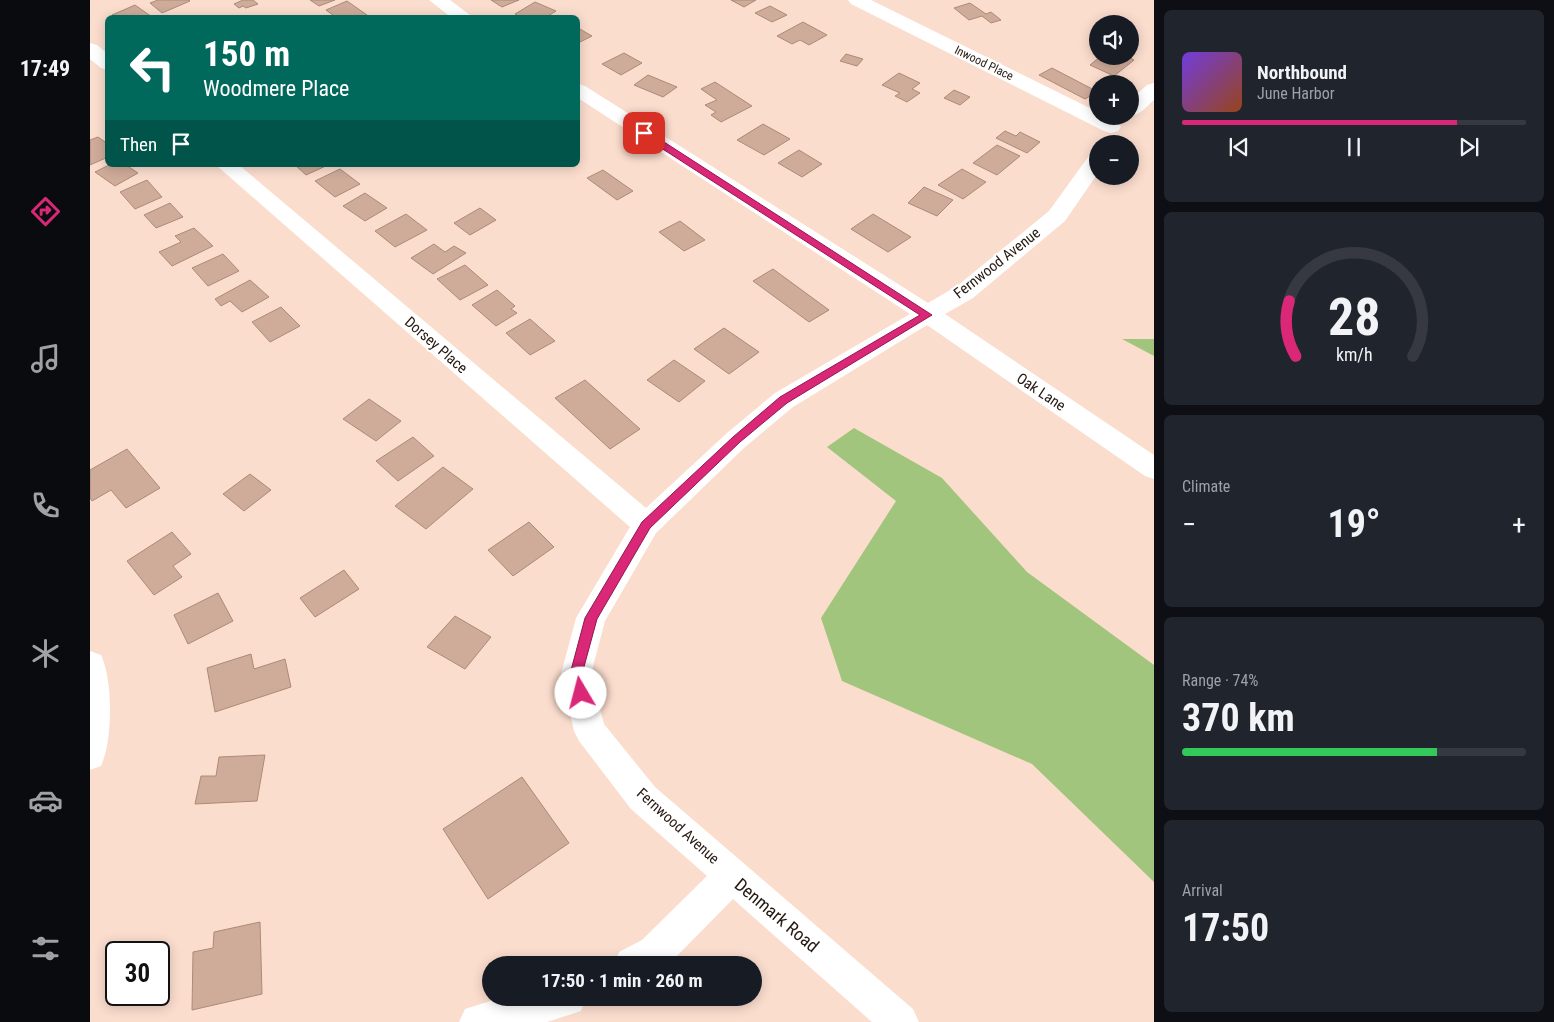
<!DOCTYPE html>
<html lang="en">
<head>
<meta charset="utf-8">
<style>
  :root { --surface:#171b24; --page:#20242c; --text:#f1f3f6; --muted:#9ea1a6; --line:#363941; --accent:#db2777 }
  body { margin:0; font-family:"Roboto Condensed",sans-serif; background:var(--page); color:var(--text); height:100vh; display:flex; flex-direction:column; font-size:19px; white-space:nowrap }
  * { box-sizing:border-box; margin:0 }
  p { font-size:16px; color:var(--muted) }
  .icon { flex:none; width:28px; height:28px; fill:none; stroke:currentColor; stroke-width:2; stroke-linecap:round; stroke-linejoin:round }
  .map { position:relative; flex:1; overflow:hidden }
  .sheet { display:flex; flex-direction:column; gap:10px; padding:10px; background:#0d0f14; width:400px }
  .sheet>* { flex:none }
  .top-card { position:absolute; left:15px; top:15px; width:475px; height:152px; border-radius:8px; box-shadow:0 2px 12px #0003; background:#00695c; color:#fff; overflow:hidden }
  .controls { position:absolute; left:999px; top:15px; display:grid; gap:10px }
  .controls a { display:grid; place-items:center; width:50px; height:50px; border-radius:50%; background:var(--surface); box-shadow:0 2px 12px #0003; font-size:25px }
  .speed { position:absolute; left:15px; top:941px; display:flex; gap:10px; font-size:25px; font-weight:700; text-align:center }
  .speed>* { display:grid; place-content:center; width:65px; height:65px; border-radius:50%; background:var(--surface); box-shadow:0 2px 12px #0003; line-height:1 }
  .speed .limit { border:2px solid #111; border-radius:8px; background:#fff; color:#111 }
  .pin { position:absolute; display:grid; place-items:center; width:42px; height:42px; color:#fff; margin:-21px; border-radius:10px; box-shadow:0 2px 8px #0006 }
  .me { position:absolute; width:55px; margin:-28px; rotate:352deg; stroke-linejoin:round; filter:drop-shadow(0 0 4px #0008) }
  .turn { display:flex; align-items:center; gap:18px; height:105px; padding:0 15px; font-size:22px }
  .turn .icon { width:65px; height:65px; stroke-width:2.5 }
  .turn b { display:block; font-size:35px; line-height:42px }
  .then { display:flex; align-items:center; height:48px; padding:0 15px; background:#0003; gap:10px; font-size:19px }
  .big { font-size:38px; font-weight:700; line-height:1.1 }
  .sheet .widget { flex:1; display:flex; flex-direction:column; justify-content:center; gap:8px; min-width:0; padding:0 18px; border-radius:8px; background:var(--page) }
  .sheet .dial { align-items:center; gap:0 }
  .dial svg { height:130px; overflow:visible; fill:none; stroke:var(--line); stroke-width:7; stroke-linecap:round; text-anchor:middle }
  .dial text { fill:var(--text); stroke:none }
  .song { display:flex; align-items:center; gap:15px }
  .cover { width:60px; height:60px; border-radius:8px; background:linear-gradient(135deg,hsl(260 70% 55%),hsl(20 70% 35%)) }
  .played { height:5px; border-radius:2px; background:linear-gradient(90deg,var(--accent) 80%,var(--line) 80%) }
  .keys { display:flex; justify-content:space-around; direction:ltr }
  .heat { display:flex; justify-content:space-between; align-items:center; font-size:28px; direction:ltr }
  .charge { height:8px; border-radius:4px; background:linear-gradient(90deg,#34c759 74%,var(--line) 0) }
  .trip { position:absolute; left:392px; top:956px; width:280px; height:50px; border-radius:25px; background:var(--surface); box-shadow:0 2px 12px #0003; font-weight:700; line-height:50px; text-align:center }
  main { display:flex; flex:1; min-height:0 }
  .menu { display:flex; flex-direction:column; width:90px; justify-content:space-around; align-items:center; background:#090b0e; color:var(--muted) }
  .menu .icon { width:35px; height:35px }
  .menu .current { color:var(--accent) }
  .menu b { font-size:22px; color:var(--text) }
  .map>svg:first-child { display:block }
  .green { fill:#a1c57c }
  .building { fill:#cfab99; stroke:#ad8a78 }
  .lines { fill:none; stroke-linecap:round; stroke-linejoin:round }
  .minor { fill:#fff; fill-rule:evenodd }
  .route { fill:#db2777; stroke:#8e194d }
  .labels { text-anchor:middle; dominant-baseline:central; stroke-width:4.5; stroke-linejoin:round; paint-order:stroke }
  .far-street-label { font-size:12px; fill:#261912; stroke:#fff }
  .street-label { font-size:15px; fill:#261912; stroke:#fff }
  .near-street-label { font-size:18px; fill:#261912; stroke:#fff }
</style>
</head>
<body>
<main>
<nav class="menu">
<b>17:49</b>
<svg class="icon current" aria-label="directions" viewBox="0 0 24 24"><path d="M12 3l9 9-9 9-9-9zM9 14v-3h6M13 9l2 2-2 2"/></svg>
<svg class="icon" aria-label="music" viewBox="0 0 24 24"><path d="M9 18V5l10-2v13"/><circle cx="6" cy="18" r="3"/><circle cx="16" cy="16" r="3"/></svg>
<svg class="icon" aria-label="phone" viewBox="0 0 24 24"><path d="M5 4h4l2 5-3 2q2 4 5 5l2-3 5 2v4C11 20 4 13 5 4z"/></svg>
<svg class="icon" aria-label="climate" viewBox="0 0 24 24"><path d="M12 3v18M4 7l16 10M4 17L20 7"/></svg>
<svg class="icon" aria-label="car" viewBox="0 0 24 24"><path d="M5 17H2v-5l4-1 3-4h7l3 4 3 1v5h-3M9 17h6M6 11h13"/><circle cx="7" cy="17" r="2"/><circle cx="17" cy="17" r="2"/></svg>
<svg class="icon" aria-label="filters" viewBox="0 0 24 24"><path d="M4 7h16M4 17h16"/><circle cx="9" cy="7" r="2"/><circle cx="15" cy="17" r="2"/></svg>
</nav>
<div class="map">
<svg width="1064" height="1022" viewBox="0 0 1064 1022">
  <rect width="100%" height="100%" fill="#fbddce"/>
  <path class="green" d="M1032 339H1064V356Z
    M764 428 852 478 937 572 1064 665V882L942 764 752 681 731 618 806 501 737 447Z"/>
  <path class="building" d="M68 0H99L100 1 72 13 60 3Z
    M153 0H163L168 4 156 8 153 6 149 8 144 4Z
    M220 0H245L229 6Z
    M401 0H429L412 7Z
    M641 0H666L654 7Z
    M257 1 277 15 271 18H247L236 10Z
    M445 2 466 11 455 18H432L425 14Z
    M880 3 896 14 901 12 911 20 901 23 892 16 879 20 864 8Z
    M45 5 62 17 26 18 22 15Z
    M680 6 697 15 682 22 665 13Z
    M713 22 737 35 719 45 710 40 702 44 687 36Z
    M488 28 502 36 488 43Z
    M534 53 552 63 531 75 512 64Z
    M756 54 773 59 767 66 750 61Z
    M1011 56H1036L1044 60 1024 76 1000 65Z
    M962 68 1008 92 995 99 949 75Z
    M809 73 830 83 822 89 830 93 817 102 805 96 810 93 792 85Z
    M558 75 587 87 573 97 544 85Z
    M625 82 662 106 631 122 621 115 626 112 615 105 627 100 611 89Z
    M864 90 880 97 870 105 854 98Z
    M673 124 700 139 674 155 647 140Z
    M915 131 926 136 930 132 950 142 937 153 906 138Z
    M8 137 18 144V157L0 165V140Z
    M907 145 930 156 907 175 883 163Z
    M709 150 732 164 712 177 688 163Z
    M19 165H36L48 173 25 186 5 172Z
    M205 165H238L216 175Z
    M250 169 270 184 245 197 225 181Z
    M872 169 896 182 873 199 848 185Z
    M513 170 543 191 527 200 497 178Z
    M57 180 72 197 45 209 30 192Z
    M834 187 863 200 847 216 818 203Z
    M275 193 297 208 275 221 253 206Z
    M80 203 93 217 66 228 54 215Z
    M390 208 406 220 380 235 364 223Z
    M316 214 337 230 305 247 285 231Z
    M783 214 821 237 798 252 761 229Z
    M590 221 615 240 594 251 569 232Z
    M104 228 123 246 82 266 69 252 91 242 85 236Z
    M344 244 355 252 364 246 376 253 343 274 321 258Z
    M133 254 149 271 118 286 102 268Z
    M375 265 398 285 370 300 347 279Z
    M683 269 739 310 719 322 663 281Z
    M160 280 179 297 152 312 140 301 131 306 125 299Z
    M407 290 425 306 421 309 427 313 406 326 382 305Z
    M191 307 210 326 180 342 162 322Z
    M440 319 465 341 440 355 416 333Z
    M634 328 669 352 639 374 604 349Z
    M584 360 615 381 589 402 557 380Z
    M495 380 550 429 520 449 465 398Z
    M279 399 311 421 286 441 253 419Z
    M323 437 344 456 308 481 286 461Z
    M37 449 70 488 36 508 21 490 2 501 0 498V470Z
    M353 467 383 489 336 529 305 506Z
    M160 474 181 490 154 511 133 494Z
    M439 522 464 547 423 576 398 550Z
    M82 532 101 554 83 566 92 577 64 595 37 561Z
    M254 570 269 589 225 617 210 598Z
    M128 593 143 621 98 644 84 615Z
    M365 616 401 637 375 669 337 647Z
    M161 654 164 669 195 659 201 687 125 712 117 668Z
    M175 755 167 801 105 804 111 776H126L129 757Z
    M432 777 479 843 398 899 353 829Z
    M170 922 172 994 102 1010 103 952 123 948 124 932Z"/>
  <g class="lines">
    <path class="minor" d="M339 0H360L384 18H362Z
      M758 0H781L1008 112V116C1017 116 1026 119 1031 127L1028 131 1021 133 1014 131 761 4Z
      M0 43 7 45 18 54V70L11 68 0 59Z
      M1064 83V100C1056 107 1049 117 1037 116H1040V100L1057 85Z
      M488 84 495 86 838 303 867 286 959 211 1001 153 1008 151V173L975 221 883 298 855 314 1064 455V479L1055 476 837 325 703 407 655 447 566 533 515 621 501 674 514 724 565 787 823 1009 829 1022H782L643 899 578 965H524L529 952 552 940 617 876 541 809 489 741 484 731 471 674 486 618 540 527 126 165H149L556 508 637 433 685 393 820 314 488 98Z
      M0 651 11 655C23 680 23 740 11 766L0 770Z
      M410 998H496L491 1011 457 1022H369L375 1009Z"/>
  </g>
  <path class="route" d="M551 131H557L842 315 697 403 650 442 560 528 507 619 492 674 497 693 495 697 491 699 486 697 480 674 495 618 552 522 643 437 690 397 830 315 551 135Z"/>
  <g class="labels">
    <g class="far-street-label">
      <text transform="translate(894 63) rotate(26)">Inwood Place</text>
    </g>
    <g class="street-label">
      <text transform="translate(907 263) rotate(-38)">Fernwood Avenue</text>
      <text transform="translate(346 345) rotate(41)">Dorsey Place</text>
      <text transform="translate(951 392) rotate(34)">Oak Lane</text>
      <text transform="translate(588 826) rotate(42)">Fernwood Avenue</text>
    </g>
    <g class="near-street-label">
      <text transform="translate(687 915) rotate(40)">Denmark Road</text>
    </g>
  </g>
</svg>
<div class="controls">
<a><svg class="icon" aria-label="sound" viewBox="0 0 24 24"><path d="M4 9h4l5-4v14l-5-4H4zM17 9q2 3 0 6"/></svg></a>
<a>+</a>
<a>−</a>
</div>
<div class="speed"><div class="limit">30</div></div>
<div class="pin" style="left:554px;top:133px;background:#d93025"><svg class="icon" aria-label="arrive" viewBox="0 0 24 24"><path d="M6 21V4h12l-3 4 3 4H6"/></svg></div>
<svg class="me" style="left:491px;top:693px" viewBox="-20 -20 40 40"><circle r="19" fill="#fff"/><path d="M0-13L10 11 0 6-10 11z" fill="#db2777"/></svg>
<div class="trip">17:50 · 1 min · 260 m</div>
<div class="top-card">
<div class="turn"><svg class="icon" aria-label="left" viewBox="0 0 24 24"><path d="M17 20v-9H6M10 6l-5 5 5 5"/></svg><div><b>150 m</b>Woodmere Place</div></div>
<div class="then">Then<svg class="icon" aria-label="arrive" viewBox="0 0 24 24"><path d="M6 21V4h12l-3 4 3 4H6"/></svg></div>
</div>
</div>
<section class="sheet">
<div class="widget">
<div class="song"><i class="cover"></i><div><b>Northbound</b><p>June Harbor</p></div></div>
<div class="played"></div>
<div class="keys"><svg class="icon" aria-label="previous" viewBox="0 0 24 24"><path d="M18 5L8 12l10 7zM5 5v14"/></svg><svg class="icon" aria-label="pause" viewBox="0 0 24 24"><path d="M8 5v14M16 5v14"/></svg><svg class="icon" aria-label="next" viewBox="0 0 24 24"><path d="M6 5l10 7-10 7zM19 5v14"/></svg></div>
</div>
<div class="widget dial"><svg viewBox="0 0 100 80">
<path d="M14 69A42 42 0 1 1 86 69"/>
<path d="M14 69A42 42 0 0 1 10 35" stroke="#db2777"/>
<text x="50" y="56" font-size="32" font-weight="700">28</text>
<text x="50" y="72" font-size="11">km/h</text>
</svg></div>
<div class="widget"><p>Climate</p>
<div class="heat"><a>−</a><b class="big">19°</b><a>+</a></div>
</div>
<div class="widget"><p>Range · 74%</p><b class="big">370 km</b><div class="charge"></div></div>
<div class="widget"><p>Arrival</p><b class="big">17:50</b></div>
</section>
</main>
</body>
</html>
